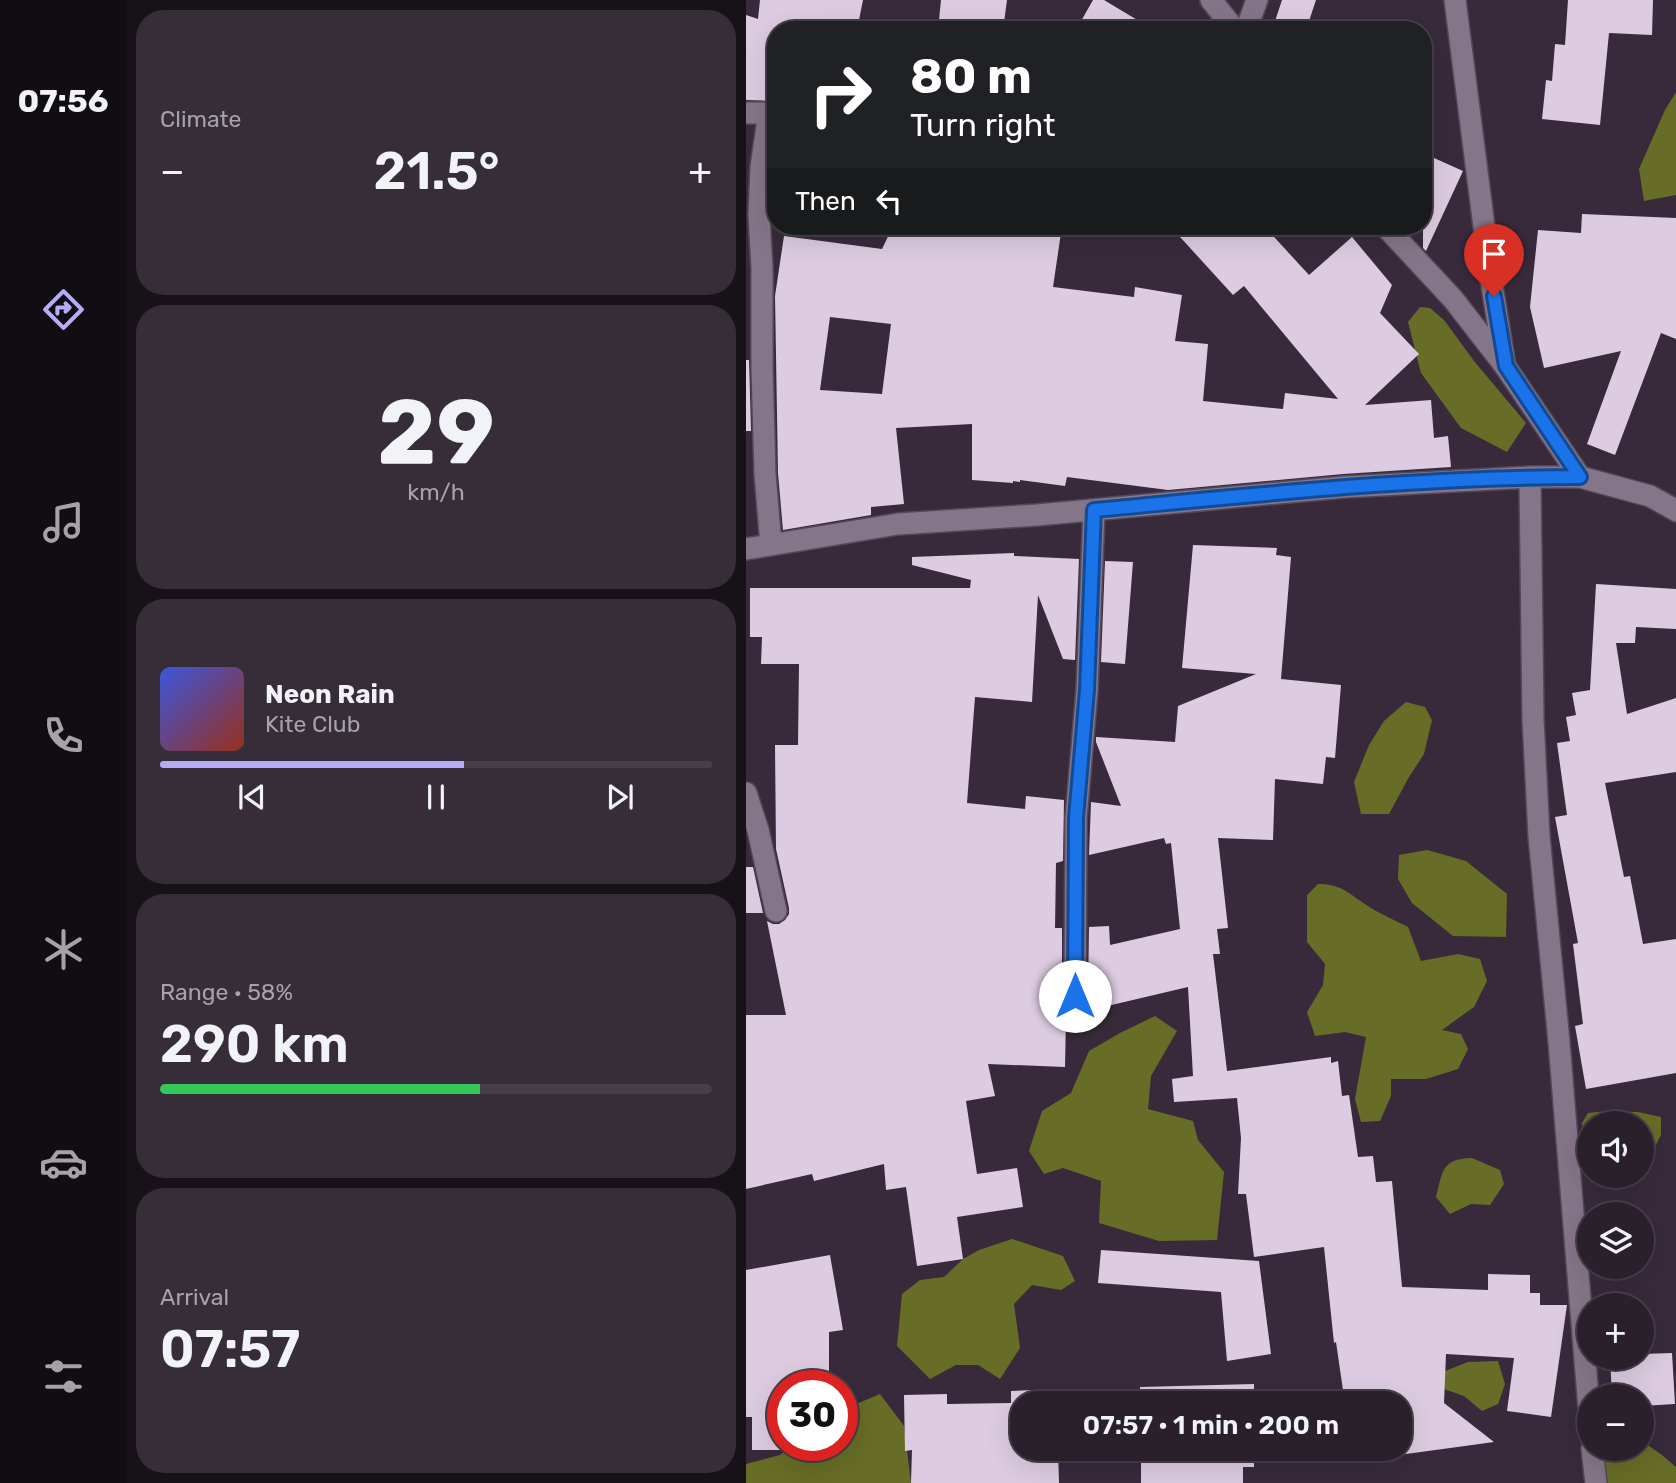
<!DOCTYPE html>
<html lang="en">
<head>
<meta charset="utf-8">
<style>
  :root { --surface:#2a202c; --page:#362d38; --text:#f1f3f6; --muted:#a5a3a9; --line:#463e48; --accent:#b5acf8 }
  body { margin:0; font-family:Rubik,sans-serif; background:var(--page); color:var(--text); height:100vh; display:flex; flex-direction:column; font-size:26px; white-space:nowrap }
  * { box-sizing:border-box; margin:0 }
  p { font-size:23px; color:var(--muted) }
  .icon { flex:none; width:38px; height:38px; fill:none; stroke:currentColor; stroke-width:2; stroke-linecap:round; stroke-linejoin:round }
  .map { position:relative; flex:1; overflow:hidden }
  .side { display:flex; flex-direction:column; gap:10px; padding:10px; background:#171218; width:620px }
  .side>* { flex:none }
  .top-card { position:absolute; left:21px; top:21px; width:665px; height:214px; border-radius:28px; box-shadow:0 7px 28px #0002,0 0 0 2px var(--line); background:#202124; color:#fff; overflow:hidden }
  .fabs { position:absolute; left:831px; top:1111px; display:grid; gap:14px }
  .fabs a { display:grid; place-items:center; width:77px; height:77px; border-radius:50%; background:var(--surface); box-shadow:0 7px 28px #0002,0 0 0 2px var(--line); font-size:35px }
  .speed { position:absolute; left:21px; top:1370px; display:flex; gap:14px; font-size:35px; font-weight:700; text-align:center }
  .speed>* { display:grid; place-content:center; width:91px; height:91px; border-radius:50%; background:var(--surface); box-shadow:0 7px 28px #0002,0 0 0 2px var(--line); line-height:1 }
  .speed .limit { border:10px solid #d22; background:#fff; color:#111 }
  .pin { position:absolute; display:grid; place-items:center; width:60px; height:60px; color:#fff; margin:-72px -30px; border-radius:50% 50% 50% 0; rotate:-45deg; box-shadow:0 0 7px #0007 }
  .pin .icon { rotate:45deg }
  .me { position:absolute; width:77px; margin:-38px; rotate:0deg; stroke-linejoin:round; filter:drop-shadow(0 0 5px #0008) }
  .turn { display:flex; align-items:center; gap:24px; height:147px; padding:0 28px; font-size:32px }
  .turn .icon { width:91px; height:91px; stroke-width:2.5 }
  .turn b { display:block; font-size:49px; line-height:60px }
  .then { display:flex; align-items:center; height:66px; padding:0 28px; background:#0003; gap:14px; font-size:26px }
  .big { font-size:52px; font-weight:600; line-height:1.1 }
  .side .card { flex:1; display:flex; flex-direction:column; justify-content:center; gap:10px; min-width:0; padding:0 24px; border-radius:28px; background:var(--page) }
  .side .dial { align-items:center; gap:0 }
  .dial b { font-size:91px; line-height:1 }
  .song { display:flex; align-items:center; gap:21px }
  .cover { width:84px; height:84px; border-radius:10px; background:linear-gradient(135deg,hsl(230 70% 55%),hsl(10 70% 35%)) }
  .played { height:7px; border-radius:4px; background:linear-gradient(90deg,var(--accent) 55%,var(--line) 55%) }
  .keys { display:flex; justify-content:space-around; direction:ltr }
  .heat { display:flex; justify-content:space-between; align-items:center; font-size:38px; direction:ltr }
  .charge { height:10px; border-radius:5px; background:linear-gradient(90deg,#34c759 58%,var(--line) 0) }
  .trip { position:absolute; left:264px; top:1391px; width:402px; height:70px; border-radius:28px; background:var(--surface); box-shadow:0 7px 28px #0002,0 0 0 2px var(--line); font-weight:600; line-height:70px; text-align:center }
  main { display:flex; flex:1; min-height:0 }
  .tabs { display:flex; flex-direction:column; width:126px; justify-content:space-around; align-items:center; background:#110d12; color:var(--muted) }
  .tabs .icon { width:49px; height:49px }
  .tabs .selected { color:var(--accent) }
  .tabs b { font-size:32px; color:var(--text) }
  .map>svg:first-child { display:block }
  .forest { fill:#676d26 }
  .building { fill:#ddcce1; fill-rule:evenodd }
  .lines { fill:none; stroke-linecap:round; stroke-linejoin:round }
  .minor-casing { stroke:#544857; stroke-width:24 }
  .minor { stroke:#857588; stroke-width:21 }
  .route-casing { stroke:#114b97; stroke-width:18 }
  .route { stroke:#1a73e8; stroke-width:12 }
</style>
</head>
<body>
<main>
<nav class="tabs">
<b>07:56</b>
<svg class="icon selected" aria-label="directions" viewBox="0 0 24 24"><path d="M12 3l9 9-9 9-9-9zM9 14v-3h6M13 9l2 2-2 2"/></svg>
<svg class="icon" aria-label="music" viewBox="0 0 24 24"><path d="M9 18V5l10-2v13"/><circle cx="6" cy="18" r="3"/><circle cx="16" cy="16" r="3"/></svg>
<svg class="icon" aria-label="phone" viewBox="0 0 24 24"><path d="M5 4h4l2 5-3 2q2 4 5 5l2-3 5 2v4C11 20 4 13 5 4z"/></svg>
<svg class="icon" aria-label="climate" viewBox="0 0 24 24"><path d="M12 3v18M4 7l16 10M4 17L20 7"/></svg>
<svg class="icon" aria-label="car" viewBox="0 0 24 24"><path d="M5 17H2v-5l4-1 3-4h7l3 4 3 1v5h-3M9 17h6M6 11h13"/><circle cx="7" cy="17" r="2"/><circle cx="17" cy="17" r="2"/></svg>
<svg class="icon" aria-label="filters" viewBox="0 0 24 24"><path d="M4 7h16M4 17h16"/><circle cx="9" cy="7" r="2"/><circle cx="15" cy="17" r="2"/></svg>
</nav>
<section class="side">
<div class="card"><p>Climate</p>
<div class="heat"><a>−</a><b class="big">21.5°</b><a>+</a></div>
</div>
<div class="card dial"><b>29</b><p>km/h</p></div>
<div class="card">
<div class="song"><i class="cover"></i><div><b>Neon Rain</b><p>Kite Club</p></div></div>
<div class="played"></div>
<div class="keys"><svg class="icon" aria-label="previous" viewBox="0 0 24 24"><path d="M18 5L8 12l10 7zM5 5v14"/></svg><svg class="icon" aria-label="pause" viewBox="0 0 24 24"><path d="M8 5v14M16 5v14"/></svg><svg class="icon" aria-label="next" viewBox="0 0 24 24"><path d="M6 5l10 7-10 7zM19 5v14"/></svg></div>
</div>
<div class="card"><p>Range · 58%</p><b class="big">290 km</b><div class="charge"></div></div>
<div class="card"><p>Arrival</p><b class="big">07:57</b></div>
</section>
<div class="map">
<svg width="931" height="1483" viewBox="0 0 931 1483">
  <rect width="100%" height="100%" fill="#382a3b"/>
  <path class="forest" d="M930 92V195L898 201 893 169 919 110Z
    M674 307 684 308 698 320 728 361 780 423 761 452 715 428 675 373 662 322Z
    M660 702 679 707 686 720 678 754 663 777 643 814H615L608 782 623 745 638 721Z
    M681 850 720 861 761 894 760 937 707 936 666 903 652 879 653 855Z
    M572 884C596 884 603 894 622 906 634 914 649 920 662 927L675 961 712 954 734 959 741 981 728 1007 696 1030 715 1034 722 1049 712 1069 680 1079H645V1096L634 1121 615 1122 609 1099 620 1037 599 1032 569 1036 561 1012 577 985 579 964 561 942V895Z
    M409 1016 431 1031 405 1076 402 1109 447 1121 452 1140 478 1172 471 1240 413 1241 353 1223 355 1181 317 1168 298 1174 283 1151 296 1111 325 1093 343 1051 374 1033Z
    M860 1111 892 1112 915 1117V1135L904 1156H896V1124H844L843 1143 838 1141 836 1123 842 1113Z
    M726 1158 754 1170 758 1184 744 1205 725 1204 704 1214 690 1197C697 1171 695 1159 726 1158Z
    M266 1239 317 1256 329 1281 315 1290 286 1285 268 1304 274 1348 254 1379 232 1365H210L184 1379 151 1346 156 1294 174 1280 198 1277 217 1259 233 1250Z
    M752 1361 759 1384 752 1404 736 1411 718 1396 698 1389 689 1375 722 1362Z
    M134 1394 158 1426 165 1483H0V1464L34 1455 46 1446H96V1410Z
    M896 1441 916 1455 930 1467V1483H860L856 1449H896Z"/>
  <path class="building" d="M14 0H117L111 30H30V101L0 100V15L12 19Z
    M195 0H261L257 30H192Z
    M347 0H358L408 30H330Z
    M536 0H570L560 30H526Z
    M822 0H907L906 35 863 33 854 125 796 119 800 80 806 81 809 44 819 45Z
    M677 153 717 171 680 251 677 248Z
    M836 214 930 218V339L915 333 869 455 841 444 875 351 798 368 784 307 792 230 835 233Z
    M147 226H316L307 287 388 297 389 287 436 295 429 341 462 344 457 401 537 409 539 393 592 399 498 286 487 295 424 226H518L563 275 606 237 646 285 634 313 673 354 619 405 685 400 688 438 702 436 705 467 597 474 422 490 321 477 319 486 274 480V482L267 481V483L226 480V424L150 428 158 504 125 507V515L37 530 32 473 29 296 38 236 136 249ZM84 317 145 324 136 394 74 390Z
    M0 360H3L5 431H0Z
    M447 545 531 548 530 555 545 557 535 679 595 685 589 758 580 757 577 784 529 779 527 840 472 838 482 928 471 929 474 954H467L481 1071 585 1057V1063L592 1061 596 1096 603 1095 612 1157 627 1156 630 1182 646 1181 656 1287 742 1290V1274L784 1275V1293H794V1305H821L805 1417 761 1411 768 1358 700 1354 698 1403 748 1442 616 1460 614 1449H654V1404H599L590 1342 588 1343 578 1247 508 1257 500 1194H492L495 1138 491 1098 428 1102 426 1079 447 1076 442 987 357 1007V1017L320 1018 319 1067 242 1064 249 1096 220 1101 231 1174 271 1168 277 1207 211 1217 217 1259 171 1266 160 1187 140 1190 138 1164 68 1181 66 1174 0 1189V1015H40L21 921 27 924H33L39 920 43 914V908L30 849 29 745H52L53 664H15L16 637H4V588H224L225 580 166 565V557L268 553V556L333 559 329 660 317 659 292 595 286 702 229 697 221 803 279 809 280 796 318 800 317 861 310 863 309 928H316V997L318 1003 322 1007 330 1009 336 1007 341 1002 342 997 343 927 363 926 364 945 434 929 425 843 420 844 418 838 343 855 345 802 375 806 350 742V737L429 742 432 706 510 674 436 668Z
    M359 561 387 562 379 664 355 662Z
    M850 584 930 589V629L890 627 889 643H870L881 714 930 698V772L859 783 878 877 884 876 897 944 930 939V1073L840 1089 829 1026 837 1024 827 944 832 943 809 817 821 815 811 743 824 741 820 717 830 715 826 693 844 690Z
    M0 867H7L17 913H0Z
    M355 1250 513 1261 525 1354 481 1361 475 1292 352 1283Z
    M84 1255 97 1330 83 1332V1386H37V1450H6V1417H0V1270Z
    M926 1353 929 1404 896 1406V1396H866L864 1358H896V1354Z
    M508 1384V1404H394V1387Z
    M310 1389V1404H276V1449H312L313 1483H165L166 1450 159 1451 158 1395 201 1394V1404L265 1403V1391Z
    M395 1449H508V1467H497V1483H395Z"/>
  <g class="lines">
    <defs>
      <path id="minor" d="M465 0 489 30
        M709 0 744 273 759 366
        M500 30 511 0
        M0 113H23
        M639 226 707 299 759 366 834 477
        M784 477 787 719 793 836 813 1042 844 1421
        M25 545 19 474 16 367V268L13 215 15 167 23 113 30 114
        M0 549 152 524 291 515 598 487 784 477H834L904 496 931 511
        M0 793 12 830 30 911
        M329 996 330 818 341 690 348 511
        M846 1449 850 1483"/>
    </defs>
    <use href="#minor" class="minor-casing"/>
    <use href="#minor" class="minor"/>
  </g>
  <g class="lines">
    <defs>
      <path id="route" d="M329 996 330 818 341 690 348 510C509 495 671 477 834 477L760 366 748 296"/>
    </defs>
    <use href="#route" class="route-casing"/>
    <use href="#route" class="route"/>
  </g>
</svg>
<div class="fabs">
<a><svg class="icon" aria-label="sound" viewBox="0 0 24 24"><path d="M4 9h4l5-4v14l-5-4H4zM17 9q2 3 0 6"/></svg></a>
<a><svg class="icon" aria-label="layers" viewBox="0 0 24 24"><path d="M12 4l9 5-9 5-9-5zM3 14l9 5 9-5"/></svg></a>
<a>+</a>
<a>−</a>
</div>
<div class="speed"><div class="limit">30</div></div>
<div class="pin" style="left:748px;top:296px;background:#d93025"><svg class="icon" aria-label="arrive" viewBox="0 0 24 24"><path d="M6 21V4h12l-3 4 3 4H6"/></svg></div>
<svg class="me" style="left:329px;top:996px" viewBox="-20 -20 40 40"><circle r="19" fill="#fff"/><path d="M0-13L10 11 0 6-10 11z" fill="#1a73e8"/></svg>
<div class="trip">07:57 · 1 min · 200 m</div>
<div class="top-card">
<div class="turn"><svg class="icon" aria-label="right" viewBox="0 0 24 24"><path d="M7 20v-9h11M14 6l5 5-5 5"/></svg><div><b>80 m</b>Turn right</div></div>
<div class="then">Then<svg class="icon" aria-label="left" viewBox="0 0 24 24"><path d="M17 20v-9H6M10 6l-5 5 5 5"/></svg></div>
</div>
</div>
</main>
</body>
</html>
